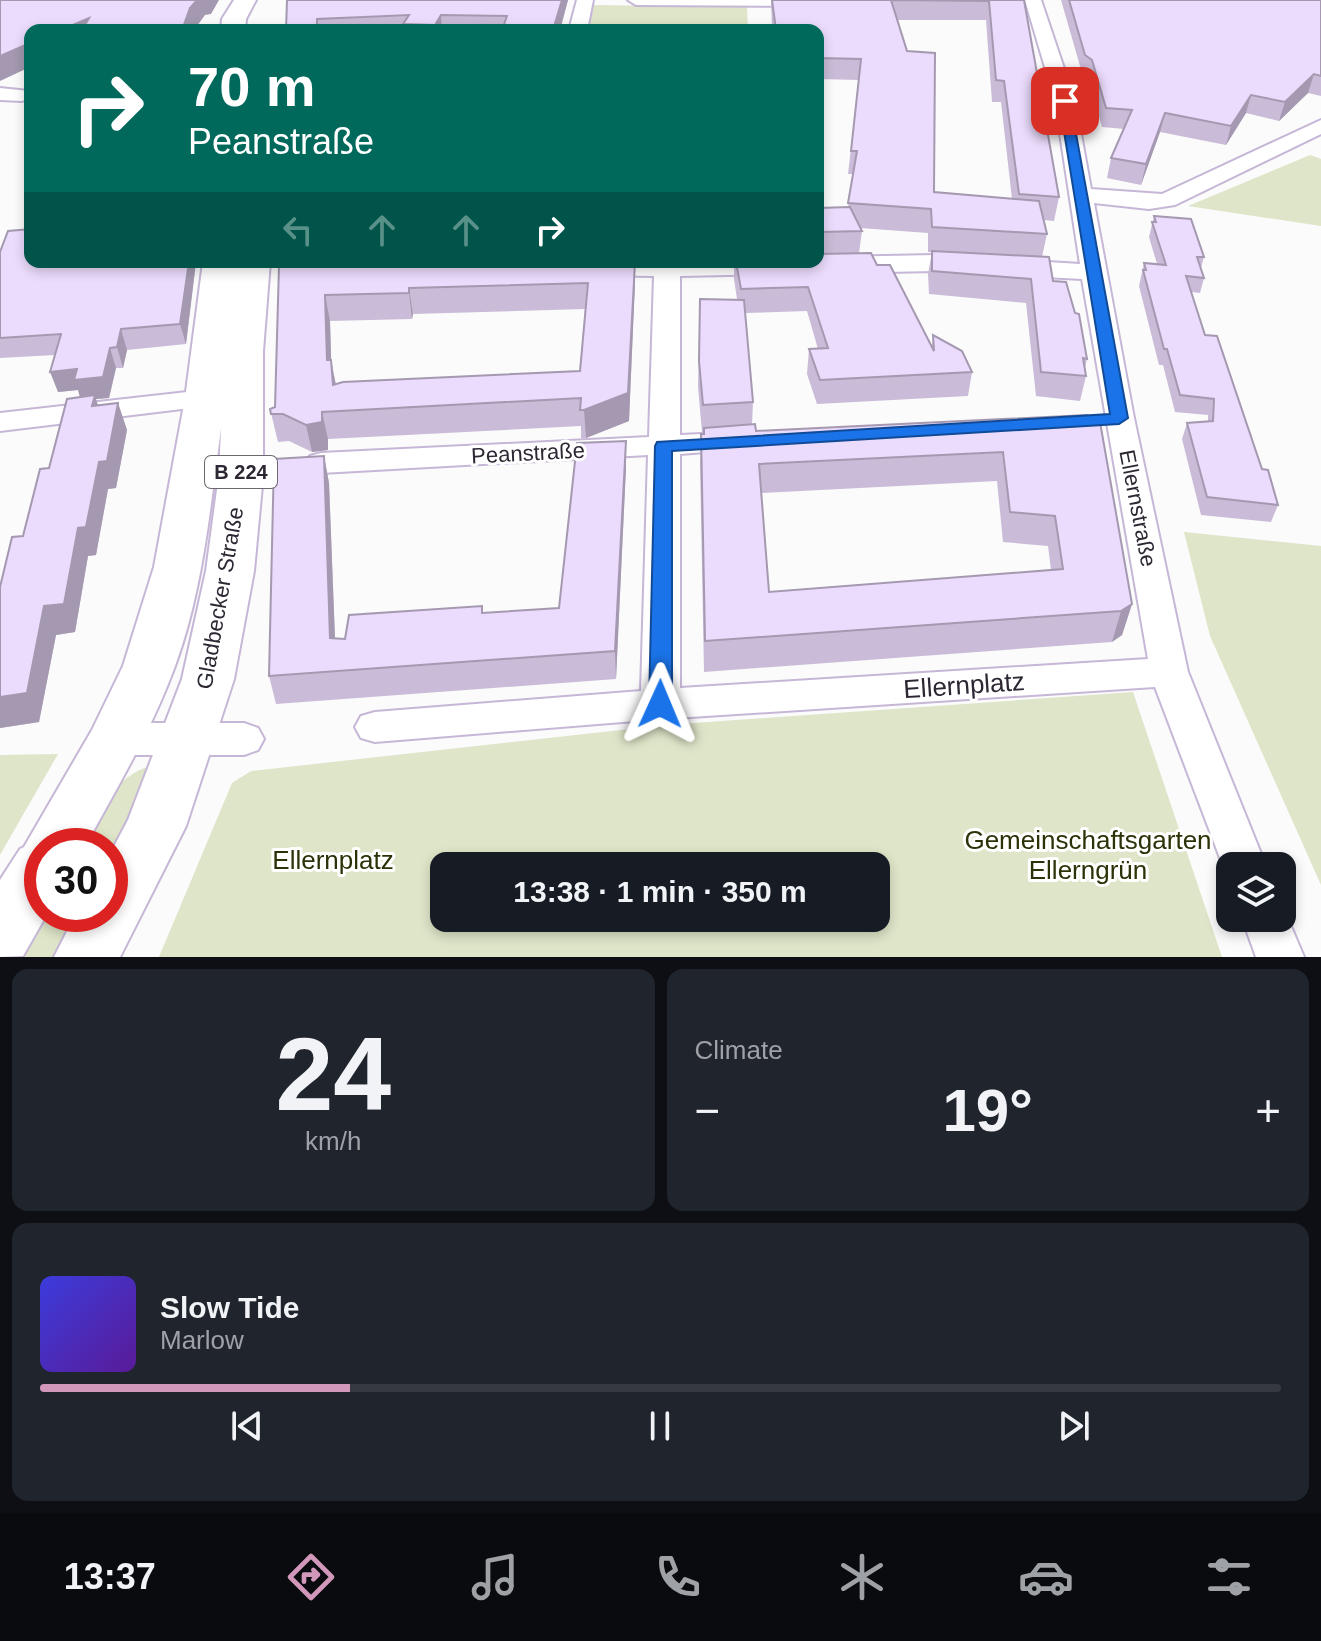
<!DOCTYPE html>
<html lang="en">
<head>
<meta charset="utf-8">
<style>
  :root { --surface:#171b24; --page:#20242c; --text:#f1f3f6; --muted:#9ea1a6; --line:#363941; --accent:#d298bc }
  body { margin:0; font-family:Helvetica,sans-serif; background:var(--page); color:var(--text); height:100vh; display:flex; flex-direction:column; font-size:30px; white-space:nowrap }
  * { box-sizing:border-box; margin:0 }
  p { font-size:26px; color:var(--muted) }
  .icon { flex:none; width:44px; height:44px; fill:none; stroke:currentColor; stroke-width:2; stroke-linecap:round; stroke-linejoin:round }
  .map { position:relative; height:957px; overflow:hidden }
  .drawer { display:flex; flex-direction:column; gap:12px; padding:12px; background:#0d0f14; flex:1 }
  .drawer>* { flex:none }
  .hud { position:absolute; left:24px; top:24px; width:800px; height:244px; border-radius:16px; box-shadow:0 4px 12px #0003; background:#00695c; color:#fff; overflow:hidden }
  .buttons { position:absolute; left:1216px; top:852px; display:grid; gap:16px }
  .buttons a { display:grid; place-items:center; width:80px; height:80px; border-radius:16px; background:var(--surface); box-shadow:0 4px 12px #0003; font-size:40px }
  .speed { position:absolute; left:24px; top:828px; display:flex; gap:16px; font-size:40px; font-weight:700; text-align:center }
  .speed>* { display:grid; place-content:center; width:104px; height:104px; border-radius:50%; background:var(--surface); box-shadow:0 4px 12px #0003; line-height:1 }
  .speed .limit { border:12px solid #d22; background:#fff; color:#111 }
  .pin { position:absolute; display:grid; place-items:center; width:68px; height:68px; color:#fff; margin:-34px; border-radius:16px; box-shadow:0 4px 12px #0006 }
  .me { position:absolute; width:88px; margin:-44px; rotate:1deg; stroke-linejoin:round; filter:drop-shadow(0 0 6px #0008) }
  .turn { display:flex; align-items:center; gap:28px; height:168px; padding:0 32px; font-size:36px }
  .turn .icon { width:104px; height:104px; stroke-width:2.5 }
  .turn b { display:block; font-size:56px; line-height:68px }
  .lanes { display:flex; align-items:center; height:76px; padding:0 32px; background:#0003; justify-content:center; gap:40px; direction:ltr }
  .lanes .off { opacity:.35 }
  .big { font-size:60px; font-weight:700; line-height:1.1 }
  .drawer .widget { flex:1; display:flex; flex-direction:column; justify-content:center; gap:12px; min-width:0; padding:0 28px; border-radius:16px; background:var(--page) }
  .drawer .dial { align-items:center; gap:0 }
  .dial b { font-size:104px; line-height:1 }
  .song { display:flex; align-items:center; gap:24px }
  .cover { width:96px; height:96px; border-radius:12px; background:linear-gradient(135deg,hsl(240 70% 55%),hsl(270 70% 35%)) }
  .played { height:8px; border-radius:4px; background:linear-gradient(90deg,var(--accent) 25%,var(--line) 25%) }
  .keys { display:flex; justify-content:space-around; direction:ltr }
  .heat { display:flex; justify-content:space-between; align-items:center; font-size:44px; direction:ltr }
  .drawer .tiles { flex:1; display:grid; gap:12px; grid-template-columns:1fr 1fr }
  .widget:last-child { grid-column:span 2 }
  .trip { position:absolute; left:430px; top:852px; width:460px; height:80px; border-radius:16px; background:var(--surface); box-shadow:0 4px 12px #0003; font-weight:700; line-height:80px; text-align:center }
  .menu { display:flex; height:128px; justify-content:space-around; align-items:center; background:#090b0e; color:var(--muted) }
  .menu .icon { width:56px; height:56px }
  .menu .active { color:var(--accent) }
  .menu b { font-size:36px; color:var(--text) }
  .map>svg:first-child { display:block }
  .green { fill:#dee5c8; fill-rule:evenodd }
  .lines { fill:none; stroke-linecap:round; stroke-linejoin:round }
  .minor-casing { stroke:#c6b7d7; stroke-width:4 }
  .primary-casing { stroke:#c6b7d7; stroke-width:4 }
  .minor { fill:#fff; fill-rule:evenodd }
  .primary { fill:#fff; fill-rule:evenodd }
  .wall { fill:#cabcd9; fill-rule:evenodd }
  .shaded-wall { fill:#a499b0 }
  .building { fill:#ebdbfc; stroke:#a499b0; stroke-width:2; fill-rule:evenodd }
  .route { fill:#1a73e8; stroke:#114b97; stroke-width:2 }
  .labels { text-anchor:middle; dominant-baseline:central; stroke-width:6; stroke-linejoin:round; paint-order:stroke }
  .shield { fill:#fff; stroke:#6c6870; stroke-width:2 }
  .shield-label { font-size:20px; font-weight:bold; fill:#2d2733 }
  .street-label { font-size:22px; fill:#2d2733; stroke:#fff }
  .near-street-label { font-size:26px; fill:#2d2733; stroke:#fff }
  .near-park-label { font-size:26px; fill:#2b3207; stroke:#fff }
</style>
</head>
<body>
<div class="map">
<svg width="1321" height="957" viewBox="0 0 1321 957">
  <rect width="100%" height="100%" fill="#fbfbfb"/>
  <path class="green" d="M591 5 747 7 748 30H585Z
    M1310 155 1321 159V226L1188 206Z
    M1184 532 1321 546V885L1210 636Z
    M1133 692 1222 957H159L232 783 251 771 666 725ZM444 866H876V918H444Z
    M58 754 0 855V755Z
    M154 765 110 864V846H79C96 814 115 774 154 765Z
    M42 913 83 914 57 957H18Z"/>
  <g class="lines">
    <defs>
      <path id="minor" d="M577 0H593L587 30H569Z
        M628 0H820V1L812 6 636 5Z
        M1025 0H1041L1075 101 1091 189 1162 194 1321 120V134L1175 205 1149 209 1094 203 1134 418 1188 672 1266 866H1230L1228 879 1155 687 660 719 375 742 361 738 355 727 361 716 375 712 641 691 648 455 321 473 310 470 305 463 310 456 321 453 649 437 654 276 585 275 581 270 585 265 594 262H786L789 266 785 271 776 274 680 276V435L745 432 756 434 760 441 756 448 680 454V688L1148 659 1082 279 935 271 834 273 825 270 821 265 825 260 834 257 935 255 1080 264 1055 101Z
        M0 88 29 91 30 98 22 101 0 100Z
        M205 390 215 393 220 399 215 405 0 431V413Z
        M115 723H244L258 728 264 739 258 750 244 755H115L101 750 95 739 101 728Z
        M1282 905 1304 957H1256L1242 918H1282Z"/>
      <path id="primary" d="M234 0H256L246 19 245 30H221L222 19Z
        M203 262H270L263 351V475L254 571 234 679 186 826 120 957H54L76 914H110V854L128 820 182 679 206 571 219 475 221 428C210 508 203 590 175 666 152 729 117 788 85 846H42V914H47L23 956 0 957V880L20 849 24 847 92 730 123 666 154 567 185 399Z"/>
    </defs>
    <use href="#minor" class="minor-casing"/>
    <use href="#primary" class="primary-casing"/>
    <use href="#minor" class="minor"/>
    <use href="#primary" class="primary"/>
  </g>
  <path class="wall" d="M287 0H568L560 30H286Z
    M771 0H1024L1059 197 1054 221 1044 220 1047 234 1042 257 1087 359 1085 368 1086 376 1080 401 1036 396 1026 303 929 294 928 274 932 252H928V233L860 228 862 231 859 253 877 265 932 347 933 335 972 372 968 396 817 404 807 374 809 349H818L807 311 745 313 753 402 752 425 756 431 1087 415 1132 604 1122 635 1112 642 704 672 700 463 701 434H703V432H702L698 387 700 299H737L734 279V262H818V208L848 207 853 174H848L859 80 818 79V30H772ZM897 20H986L992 102H1001L1012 199 934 192ZM997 481 1003 542 1048 546 1051 570 769 592 761 493Z
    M1061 0H1321V96L1308 93 1279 121 1246 113 1226 145 1160 132 1141 185 1107 178 1111 158 1124 129 1102 127 1088 78 1082 73Z
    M1154 216 1204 257 1201 268 1204 278 1200 293 1191 292 1205 335 1278 505 1271 522 1201 515 1182 439 1187 423 1208 422V415L1175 412 1163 365H1159L1139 286 1144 263 1157 264 1149 237Z
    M0 252 196 262 186 344 127 350 123 368H116L109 398 96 399 98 406 118 403 127 430 116 488 108 489 96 555 88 556 75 632 56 635 39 722 0 728V587L23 536 49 468 80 397 78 390 58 392 55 355 0 358Z
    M282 262H635V282L629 421 586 438H581V426L328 439V450L312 452 289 441 278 442 270 409 275 407ZM585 309 580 371 336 384 331 360 330 321 412 319 413 314Z
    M626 441V467L616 679 276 704 269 676 324 456 329 483 335 638 345 639 482 606 483 613 559 608Z"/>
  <path class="shaded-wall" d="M197 0H219L211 14 205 15 194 30H182L190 8Z
    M562 0H568L560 30H553Z
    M441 15 442 30H435V25Z
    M89 18 92 30H61Z
    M30 43V67L0 81V56Z
    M1314 74 1308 93 1279 121 1285 102Z
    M1251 95 1246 113 1226 145 1231 126Z
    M1165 113 1160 132 1141 185 1146 164Z
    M189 262H196L186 344 180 324Z
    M635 262V282L629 421 586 438 584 410Z
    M409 288 413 314 412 319 409 293Z
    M325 295 330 321 332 387 327 360Z
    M121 329 127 350 123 368 117 347Z
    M110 348 116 368 109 398 96 399 103 422 81 401 78 390 58 392 50 372 77 369Z
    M331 360 336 387 338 413 333 385Z
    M118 403 127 430 116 488 108 489 96 555 88 556 75 632 56 635 39 722 0 728V697L44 606 78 528Z
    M322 412 328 439V450L312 452 306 425Z
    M626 441V467L616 679 615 651Z
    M324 456 329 483 336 665 330 638Z
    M1132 604 1122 635 1112 642 1121 611Z"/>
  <path class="building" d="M0 0H197L190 8 182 30H82L89 18 61 30H30V43L0 56Z
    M287 0H562L553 30H502L507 16 441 15 435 25 403 24 409 15 317 19V30H286Z
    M772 0H1024L1059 197 1019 194 1004 81 996 80 989 1 891 0 907 51 935 53 934 192 1039 201 1047 234 932 227 931 209 848 203 857 151H851L861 59 818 58V30H776Z
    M1069 0H1321V76L1314 74 1285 102 1251 95 1231 126 1165 113 1146 164 1111 158 1132 110 1106 108 1092 60 1085 55Z
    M850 207 862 231 820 232 818 234V208Z
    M1154 216 1191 219 1204 257H1197L1204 278 1186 276 1205 335 1217 336 1262 469 1268 470 1278 505 1207 497 1187 423 1213 421 1214 399 1180 395 1167 349H1164L1143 270H1146L1144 263 1166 265 1152 222H1156Z
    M30 229V262H189L180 324 121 329 117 347 110 348 103 377 74 380 77 369 50 372 61 334 0 338V252L8 231Z
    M932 251 1049 257 1053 281 1066 282 1075 313 1079 314 1087 359 1083 358 1086 376 1041 372 1031 279 932 271Z
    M871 253 877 265H890L934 351 933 335 962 351 972 372 820 380 809 349 828 348 808 287 741 289 736 262H818V254Z
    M419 262H635L628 393 584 410H580L581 398 322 412V422L306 425 283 414H271L270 409 275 407 279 266ZM588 283 580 371 343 382 333 385 331 360H327L325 295 409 293V288Z
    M700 299 744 300 753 402 703 405 699 361Z
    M95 395 92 406 118 403 107 461 99 462 86 527 78 528 64 604 44 606 27 693 0 697V587L12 537 23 536 40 469 49 468 67 399Z
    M1087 415 1100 422 1132 604 1121 611 705 641 701 434H704V428L755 424 756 431ZM1003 452 1010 512 1055 516 1063 569 769 592 759 464Z
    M626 441 615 651 269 676 274 459 324 456 330 638 345 639 349 615 482 606V613L559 608 577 443Z"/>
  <path class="route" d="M1065 98 1070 101 1128 418 1119 424 672 451V704L668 710 660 713 653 710 649 704 655 446 657 442 1110 414 1059 101Z"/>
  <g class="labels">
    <rect class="shield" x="205" y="456" width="72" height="32" rx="6"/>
    <g class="shield-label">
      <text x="241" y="472">B 224</text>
    </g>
    <g class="street-label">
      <text transform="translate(528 453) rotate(-3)">Peanstraße</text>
      <text transform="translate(1138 508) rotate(79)">Ellernstraße</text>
      <text transform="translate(220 598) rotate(-80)">Gladbecker Straße</text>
    </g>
    <g class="near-street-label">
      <text transform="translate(964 685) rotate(-4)">Ellernplatz</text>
    </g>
    <g class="near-park-label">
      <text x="1088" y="840">Gemeinschaftsgarten<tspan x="1088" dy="30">Ellerngrün</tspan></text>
      <text x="333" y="860">Ellernplatz</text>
    </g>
  </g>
</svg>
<div class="buttons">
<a><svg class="icon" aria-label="layers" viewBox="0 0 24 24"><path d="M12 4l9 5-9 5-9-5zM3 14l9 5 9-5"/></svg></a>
</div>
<div class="speed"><div class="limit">30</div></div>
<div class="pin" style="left:1065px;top:101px;background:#d93025"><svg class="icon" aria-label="arrive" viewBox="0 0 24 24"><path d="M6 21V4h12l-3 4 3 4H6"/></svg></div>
<svg class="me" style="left:660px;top:704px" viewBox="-20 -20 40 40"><path d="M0-17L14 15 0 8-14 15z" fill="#1a73e8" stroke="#fff" stroke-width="4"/></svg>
<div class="trip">13:38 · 1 min · 350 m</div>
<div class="hud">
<div class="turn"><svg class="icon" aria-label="right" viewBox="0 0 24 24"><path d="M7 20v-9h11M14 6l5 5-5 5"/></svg><div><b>70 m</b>Peanstraße</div></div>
<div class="lanes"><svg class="icon off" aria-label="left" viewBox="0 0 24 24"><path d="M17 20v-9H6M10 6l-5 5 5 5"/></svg><svg class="icon off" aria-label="ahead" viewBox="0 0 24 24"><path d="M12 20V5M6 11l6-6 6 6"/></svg><svg class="icon off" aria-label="ahead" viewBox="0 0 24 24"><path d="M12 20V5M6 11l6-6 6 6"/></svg><svg class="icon" aria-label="right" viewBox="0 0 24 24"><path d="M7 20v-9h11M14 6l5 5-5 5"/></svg></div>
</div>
</div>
<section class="drawer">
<div class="tiles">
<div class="widget dial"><b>24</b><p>km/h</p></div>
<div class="widget"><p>Climate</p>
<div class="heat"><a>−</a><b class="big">19°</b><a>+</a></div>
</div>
<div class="widget">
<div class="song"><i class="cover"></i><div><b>Slow Tide</b><p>Marlow</p></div></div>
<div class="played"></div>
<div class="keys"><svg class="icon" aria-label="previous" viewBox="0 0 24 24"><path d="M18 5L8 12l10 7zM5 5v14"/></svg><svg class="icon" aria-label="pause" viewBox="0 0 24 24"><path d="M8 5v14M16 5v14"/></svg><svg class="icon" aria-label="next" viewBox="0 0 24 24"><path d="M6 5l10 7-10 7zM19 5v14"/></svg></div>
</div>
</div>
</section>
<nav class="menu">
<b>13:37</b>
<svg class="icon active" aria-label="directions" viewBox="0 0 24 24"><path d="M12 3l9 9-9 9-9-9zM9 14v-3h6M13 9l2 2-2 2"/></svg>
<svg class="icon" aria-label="music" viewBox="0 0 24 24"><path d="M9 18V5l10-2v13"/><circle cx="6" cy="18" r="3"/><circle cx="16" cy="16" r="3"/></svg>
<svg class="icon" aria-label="phone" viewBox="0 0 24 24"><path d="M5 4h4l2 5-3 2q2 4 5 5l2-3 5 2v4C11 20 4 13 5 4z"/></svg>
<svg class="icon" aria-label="climate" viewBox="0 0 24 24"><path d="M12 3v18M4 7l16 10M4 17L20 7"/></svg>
<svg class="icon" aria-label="car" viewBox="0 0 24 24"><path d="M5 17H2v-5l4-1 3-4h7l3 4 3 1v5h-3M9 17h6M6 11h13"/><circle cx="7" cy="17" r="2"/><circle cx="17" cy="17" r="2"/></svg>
<svg class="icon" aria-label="filters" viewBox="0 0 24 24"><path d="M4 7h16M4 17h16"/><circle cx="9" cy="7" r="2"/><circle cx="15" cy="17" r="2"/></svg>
</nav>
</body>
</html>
